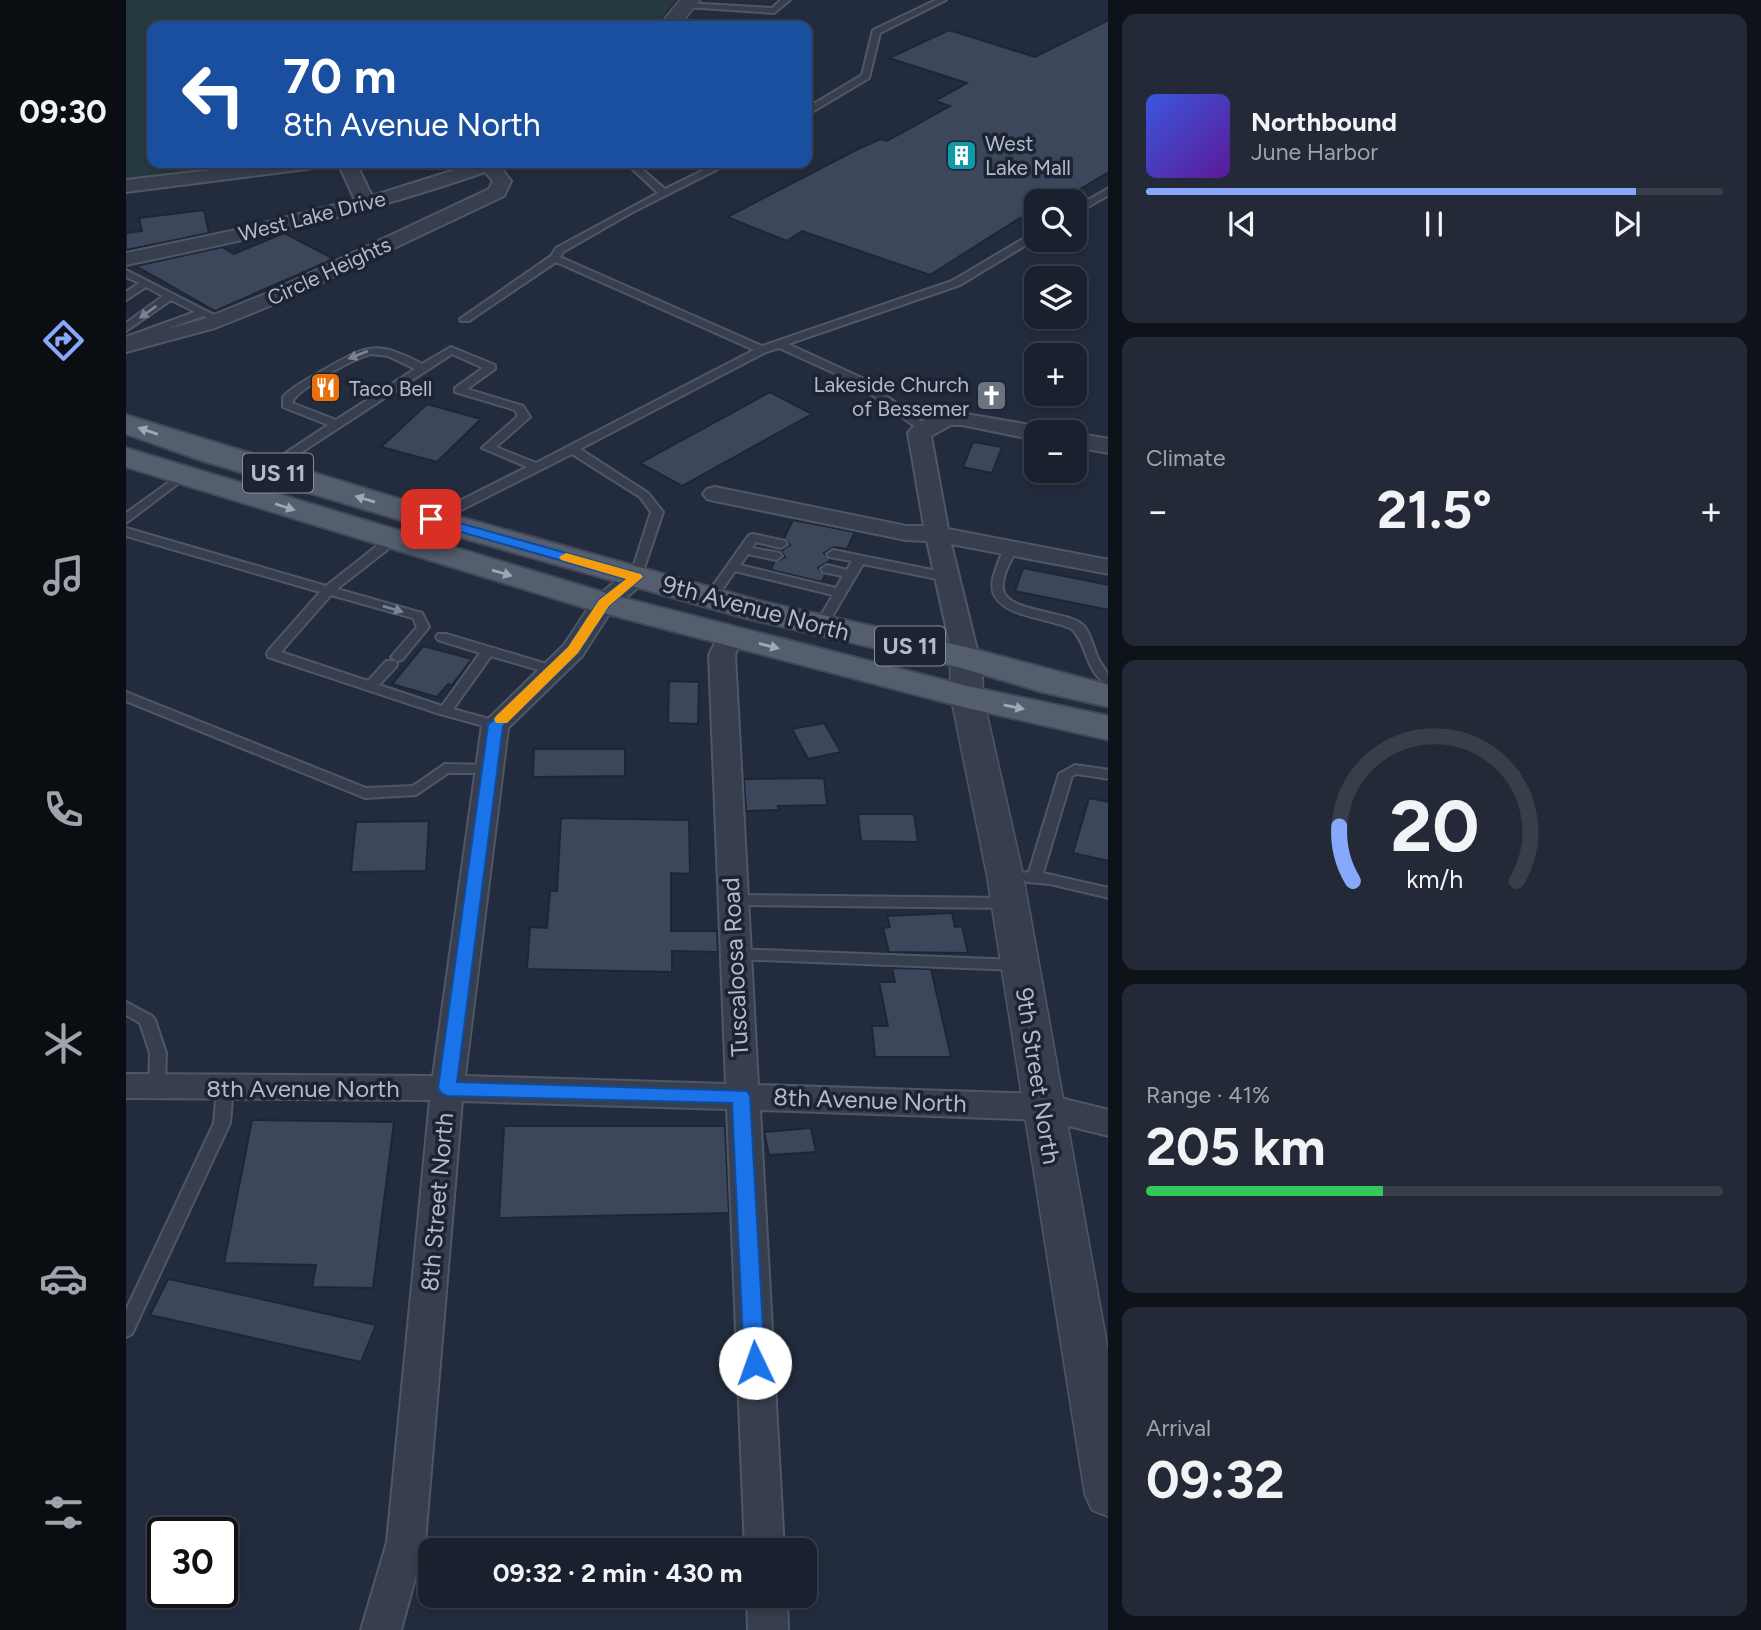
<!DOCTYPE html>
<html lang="en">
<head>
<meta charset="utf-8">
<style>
  :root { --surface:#1a212e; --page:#232936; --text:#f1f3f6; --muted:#9fa3aa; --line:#383e4a; --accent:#87a9fb }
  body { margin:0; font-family:Figtree,sans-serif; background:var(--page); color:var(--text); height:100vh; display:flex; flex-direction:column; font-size:26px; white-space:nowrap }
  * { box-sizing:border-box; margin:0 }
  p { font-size:23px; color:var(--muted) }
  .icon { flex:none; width:38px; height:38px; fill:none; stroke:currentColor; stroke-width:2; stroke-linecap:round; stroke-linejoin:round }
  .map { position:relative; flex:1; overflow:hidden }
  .panel { display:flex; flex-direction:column; gap:14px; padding:14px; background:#0e1219; width:653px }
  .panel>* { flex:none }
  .hud { position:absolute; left:21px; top:21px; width:665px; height:147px; border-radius:14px; box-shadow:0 4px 10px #0003,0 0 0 2px var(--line); background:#1a4fa0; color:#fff; overflow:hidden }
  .fabs { position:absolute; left:898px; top:189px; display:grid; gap:14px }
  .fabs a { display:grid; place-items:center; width:63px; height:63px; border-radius:14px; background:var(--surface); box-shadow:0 4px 10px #0003,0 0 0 2px var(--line); font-size:35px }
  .speed { position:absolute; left:21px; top:1517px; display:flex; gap:14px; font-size:35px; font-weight:700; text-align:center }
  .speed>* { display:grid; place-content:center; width:91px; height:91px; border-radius:50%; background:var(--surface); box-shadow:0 4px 10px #0003,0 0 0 2px var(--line); line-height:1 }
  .speed .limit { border:4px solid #111; border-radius:10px; background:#fff; color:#111 }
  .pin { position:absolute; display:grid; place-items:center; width:60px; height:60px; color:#fff; margin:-30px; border-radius:14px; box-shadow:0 4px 10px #0006 }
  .me { position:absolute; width:77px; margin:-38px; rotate:357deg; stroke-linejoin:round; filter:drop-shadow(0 0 5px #0008) }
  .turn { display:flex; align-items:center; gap:24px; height:147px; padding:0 21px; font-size:32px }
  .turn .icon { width:91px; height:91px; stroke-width:2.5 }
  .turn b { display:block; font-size:49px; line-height:60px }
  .big { font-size:52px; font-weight:700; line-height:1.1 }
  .panel .tile { flex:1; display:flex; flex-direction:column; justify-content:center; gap:10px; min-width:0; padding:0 24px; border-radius:14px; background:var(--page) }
  .panel .dial { align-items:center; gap:0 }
  .dial svg { height:182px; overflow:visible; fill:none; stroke:var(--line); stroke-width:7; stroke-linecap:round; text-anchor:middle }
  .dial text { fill:var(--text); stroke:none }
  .song { display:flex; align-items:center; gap:21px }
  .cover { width:84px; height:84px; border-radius:10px; background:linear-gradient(135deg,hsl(230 70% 55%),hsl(270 70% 35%)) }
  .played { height:7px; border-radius:4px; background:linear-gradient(90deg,var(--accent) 85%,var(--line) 85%) }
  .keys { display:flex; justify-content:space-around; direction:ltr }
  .heat { display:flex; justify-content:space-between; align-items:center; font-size:38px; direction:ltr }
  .charge { height:10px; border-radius:5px; background:linear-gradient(90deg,#34c759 41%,var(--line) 0) }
  .trip { position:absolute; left:292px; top:1538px; width:399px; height:70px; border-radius:14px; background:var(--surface); box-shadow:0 4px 10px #0003,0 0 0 2px var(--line); font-weight:700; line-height:70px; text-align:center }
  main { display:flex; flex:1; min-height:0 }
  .tabs { display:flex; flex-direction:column; width:126px; justify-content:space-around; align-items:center; background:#0a0d12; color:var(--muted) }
  .tabs .icon { width:49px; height:49px }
  .tabs .active { color:var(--accent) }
  .tabs b { font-size:32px; color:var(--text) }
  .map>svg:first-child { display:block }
  .green { fill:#253a3f }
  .building { fill:#3d475c; stroke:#1e2635; stroke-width:2 }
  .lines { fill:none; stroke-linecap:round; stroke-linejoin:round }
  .service-casing { stroke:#4f5766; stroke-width:4 }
  .minor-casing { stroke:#4f5766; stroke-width:4 }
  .tertiary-casing { stroke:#4f5766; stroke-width:3 }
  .primary-casing { stroke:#404857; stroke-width:4 }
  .service { fill:#373f4e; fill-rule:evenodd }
  .minor { fill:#373f4e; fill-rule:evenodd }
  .tertiary { fill:#373f4e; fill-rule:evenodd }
  .primary { fill:#555e6e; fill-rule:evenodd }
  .oneway { fill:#7b8392 }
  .oneway2 { fill:#a0a8b7 }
  .route { fill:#1a73e8; stroke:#114b97; stroke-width:2 }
  .slow { fill:#f59e0b }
  .labels { text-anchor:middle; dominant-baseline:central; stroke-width:7; stroke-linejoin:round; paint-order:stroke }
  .far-poi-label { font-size:21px; fill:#b3bac9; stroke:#1c2433; text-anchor:start }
  .far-street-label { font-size:21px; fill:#b3bac9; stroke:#1c2433 }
  .shield { fill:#1c2433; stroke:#868d9c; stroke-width:2 }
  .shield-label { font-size:23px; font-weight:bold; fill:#b3bac9 }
  .street-label { font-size:24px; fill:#b3bac9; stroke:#1c2433 }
</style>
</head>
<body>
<main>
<nav class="tabs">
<b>09:30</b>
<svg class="icon active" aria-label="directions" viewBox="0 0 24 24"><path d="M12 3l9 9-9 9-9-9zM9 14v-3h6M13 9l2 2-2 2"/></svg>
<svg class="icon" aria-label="music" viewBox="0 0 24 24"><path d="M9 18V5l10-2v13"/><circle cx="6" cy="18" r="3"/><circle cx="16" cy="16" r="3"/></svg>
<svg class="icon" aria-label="phone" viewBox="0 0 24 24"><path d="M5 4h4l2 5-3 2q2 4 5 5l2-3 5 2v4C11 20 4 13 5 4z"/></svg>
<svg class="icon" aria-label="climate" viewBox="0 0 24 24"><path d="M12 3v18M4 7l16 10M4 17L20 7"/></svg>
<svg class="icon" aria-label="car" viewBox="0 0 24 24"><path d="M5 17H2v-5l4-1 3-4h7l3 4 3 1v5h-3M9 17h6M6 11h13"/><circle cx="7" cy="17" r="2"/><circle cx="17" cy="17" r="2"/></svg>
<svg class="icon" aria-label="filters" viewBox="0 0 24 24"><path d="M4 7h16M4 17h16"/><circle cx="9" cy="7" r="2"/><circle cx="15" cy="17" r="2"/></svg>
</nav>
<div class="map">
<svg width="983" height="1630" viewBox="0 0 983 1630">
  <rect width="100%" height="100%" fill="#232c3e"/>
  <path class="green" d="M0 0H550L528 26H26V163H133L0 179Z"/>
  <path class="building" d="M983 20V172L934 201H910V216L901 221 894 218 804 275 676 231 661 241 601 217 734 148 755 139 761 141 824 106 809 101 841 83 763 58 823 30 909 57Z
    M78 210 83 233 0 250V233L16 231 13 218Z
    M158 233 208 259 89 311 10 266 96 247 108 254Z
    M644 392 686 414 556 486 514 463Z
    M301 404 355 419 311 462 255 447Z
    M847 442 876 447 866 473 837 467Z
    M667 520 729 532 721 549 708 547 698 553 705 560 692 568 699 575 696 582 645 570 648 562 659 557 655 551 664 545 658 538Z
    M897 568 983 585V610L889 591Z
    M297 646 346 659 326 685 322 684 311 697 266 684Z
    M543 681 573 682 572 724 542 723Z
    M698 723 715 752 682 759 666 729Z
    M408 749H499V776L407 777Z
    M698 778 701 805 652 806 653 810 620 811 618 779Z
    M963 798 983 802V861L947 853Z
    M732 814H788L792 842 735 841Z
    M435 818 563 820 564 874 545 873V931H591L592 952 546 951V972L401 969 404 927 421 928 424 891H431Z
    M303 821 300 871 225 872 230 822Z
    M826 913 829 927 836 926 842 953 763 952 757 928 764 927 761 916Z
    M766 968 805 969 825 1057H749L746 1026H762L753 982H769Z
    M126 1120 268 1122 247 1288 186 1287 190 1265 98 1263Z
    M378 1126H599L603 1213 373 1218Z
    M685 1128 690 1152 643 1155 638 1132Z
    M42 1279 117 1295 250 1325 235 1362 24 1315Z"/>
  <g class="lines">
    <defs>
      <path id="service" d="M655 0H664L648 13 560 7 556 5 560 3 646 8Z
        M810 0H820L754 33 743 78 681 115V108L736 75 747 30Z
        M500 163H509L539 189 592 163H604L505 213 437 252 434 257 636 346 826 281 907 233 910 232V239L834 285 662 344 736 378 803 427V431H795L728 382 653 348 640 352 454 449 522 493 537 512 514 580 510 581 504 577 525 512 514 497 446 454 270 543 211 589 296 613 303 627 276 660 271 661 265 657 291 627 287 618 205 595 155 652 242 681 260 661H270L271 664 270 667 253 685 316 706 354 653 312 640 310 637 312 634H320L431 667 432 670 431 673 426 674 365 656 327 709 374 722 376 725 374 728 369 729 314 714 142 657 141 654 142 651 194 592 0 536V528L200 586 262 537 401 467 356 448 392 416 389 410 329 392V388L357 368 326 354 145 472H137V468L202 425 157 407V397C168 385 181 380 194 372 239 347 247 338 296 364L325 347 369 365V369L341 389 397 406 404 417 370 447 410 463 628 350 430 262 343 321H335L334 319 425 256 430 248 532 193ZM245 354 262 356 289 369 210 420 166 403C170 389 229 358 245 354Z
        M983 188V195L948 215V208Z
        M0 270 98 320 93 323 77 316 0 344V337L69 312 45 300 0 331V323L37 296 20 287 0 300V292L13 283 0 277Z
        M57 472 63 475 61 477 0 523V513Z
        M627 534 659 541 661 544 655 548 630 542 626 548 654 553 656 556 650 560 622 554 614 565 710 588 717 576 697 572 695 569 701 565 721 570 726 561 703 557 701 554 707 550 821 573 827 577 821 581 737 564 700 627 694 631 688 627 707 595 609 571 589 600H581L579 597 623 535Z
        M885 544 891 548C886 559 875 576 877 589 880 613 943 610 958 626 965 635 967 646 971 656 977 669 983 670 983 685 959 674 962 644 946 629 918 615 852 617 869 572 872 563 876 548 885 544Z
        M0 692 240 788 287 786 319 764 363 765 370 769 363 773H322L290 795 239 798 0 701Z
        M949 765 983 770V779L951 774 946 776 917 873 983 888V898L924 884 901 882 894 877 896 873 903 872 933 774Z
        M606 895 884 898 891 903 884 908 606 905 599 900Z
        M608 949 894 960 899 961 902 965 899 969 894 970 608 959 603 958 600 954 603 950Z
        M0 1002 26 1016 29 1020 40 1053 39 1087 37 1091 31 1093 25 1091 23 1087 24 1053 14 1023 0 1015Z
        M99 1083 105 1085 107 1089 104 1123 6 1334 0 1337V1310L88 1123 91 1089 93 1085Z"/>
      <path id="minor" d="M145 163H197L188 168 0 192V180Z
        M212 163H230L246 196 351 163H377L374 167 385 181 378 196 156 301 89 328 0 352V340L75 320 142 293 363 189 367 181 359 172C242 213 121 240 0 265V253L110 230 229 200Z
        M829 412 910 426 918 428 921 432H910V440L836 425H825L805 436 822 529 983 560V574L825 544 853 658 849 664 840 666 831 664 827 658 801 541 780 540 589 501 581 499 577 494 581 489 589 487 780 526H798L782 433C792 419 813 414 829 412Z
        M948 433 983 439V453L948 447Z
        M510 570 519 572 522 577 519 582 487 608 456 656 382 728 339 1076 600 1084 583 655 595 631 604 628 613 631 617 636 609 655 632 1085 918 1094 983 1110V1136L918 1120 634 1110 658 1550H619L601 1109 336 1101 299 1542 275 1630H235L261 1542 304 1100 0 1098V1074L307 1076 356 725 438 645 469 598 501 572Z
        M621 1596H661L662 1630H622Z"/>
      <path id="tertiary" d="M554 0H574L553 26H533Z
        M840 648 851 651 856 658 857 697 897 875 983 1356V1517L966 1510 959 1495 861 875 825 697 824 658 829 651Z"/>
      <path id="primary" d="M0 415 316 512 638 602 840 647 983 685V707L916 692 832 667 619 618 294 526 74 460 0 434Z
        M0 448 490 596 841 686 983 716V740L841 708 466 610 0 467Z"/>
    </defs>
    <use href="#service" class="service-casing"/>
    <use href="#minor" class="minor-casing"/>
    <use href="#tertiary" class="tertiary-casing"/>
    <use href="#primary" class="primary-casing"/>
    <use href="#service" class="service"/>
    <use href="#minor" class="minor"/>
    <use href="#tertiary" class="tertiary"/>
    <use href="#primary" class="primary"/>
  </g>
  <defs><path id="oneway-solid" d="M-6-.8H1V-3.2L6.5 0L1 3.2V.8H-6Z" transform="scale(1.75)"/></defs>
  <g class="oneway">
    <use href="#oneway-solid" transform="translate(22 312) rotate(144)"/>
    <use href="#oneway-solid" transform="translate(232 355) rotate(158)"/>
    <use href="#oneway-solid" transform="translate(267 609) rotate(16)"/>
  </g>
  <g class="oneway2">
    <use href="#oneway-solid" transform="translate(22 431) rotate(-161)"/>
    <use href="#oneway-solid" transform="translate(239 499) rotate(-163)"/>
    <use href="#oneway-solid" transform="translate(159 507) rotate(18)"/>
    <use href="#oneway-solid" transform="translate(376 573) rotate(16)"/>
    <use href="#oneway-solid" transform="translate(643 646) rotate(14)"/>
    <use href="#oneway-solid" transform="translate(888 707) rotate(12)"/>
  </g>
  <path class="route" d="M305 515 515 574 517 577 483 606 452 653 377 726 331 1082 621 1091 624 1096 639 1363 636 1370 629 1372 621 1370 618 1363 606 1103 321 1096 315 1093 312 1088 362 725 442 647 473 600 500 579 300 522 298 519Z"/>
  <path class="slow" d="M440 553 515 574 517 577 483 606 452 653 381 723H370L368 719 370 716 442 647 473 600 500 579 435 560 433 557Z"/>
  <defs>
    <symbol id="building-square" viewBox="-11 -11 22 22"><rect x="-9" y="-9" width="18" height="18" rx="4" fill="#0f9aa8" stroke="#1c2433"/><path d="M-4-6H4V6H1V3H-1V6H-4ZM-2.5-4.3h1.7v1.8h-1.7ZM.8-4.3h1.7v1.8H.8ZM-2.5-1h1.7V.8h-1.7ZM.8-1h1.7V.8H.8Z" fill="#fff"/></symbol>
    <symbol id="restaurant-square" viewBox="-11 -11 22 22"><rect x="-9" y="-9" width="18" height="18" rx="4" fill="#e8710a" stroke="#1c2433"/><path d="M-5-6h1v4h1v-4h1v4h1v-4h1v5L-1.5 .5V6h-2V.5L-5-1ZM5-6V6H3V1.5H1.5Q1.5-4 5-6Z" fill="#fff"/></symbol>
    <symbol id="church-square" viewBox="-11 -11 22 22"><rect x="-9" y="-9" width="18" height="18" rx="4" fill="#6b7280" stroke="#1c2433"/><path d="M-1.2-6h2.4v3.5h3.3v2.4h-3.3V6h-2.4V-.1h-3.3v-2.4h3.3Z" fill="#fff"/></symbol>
  </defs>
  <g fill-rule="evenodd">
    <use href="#building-square" x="818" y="138" width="35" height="35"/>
    <use href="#restaurant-square" x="182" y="370" width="35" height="35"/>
    <use href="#church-square" x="848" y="378" width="35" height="35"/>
  </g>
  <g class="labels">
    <g class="far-poi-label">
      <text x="859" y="143">West<tspan x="859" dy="24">Lake Mall</tspan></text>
      <text x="843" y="384" text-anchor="end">Lakeside Church<tspan x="843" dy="24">of Bessemer</tspan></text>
      <text x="223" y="388">Taco Bell</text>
    </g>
    <g class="far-street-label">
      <text transform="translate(186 216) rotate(-14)">West Lake Drive</text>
      <text transform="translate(203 271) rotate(-25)">Circle Heights</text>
    </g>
    <g class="shield">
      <rect x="117" y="453.5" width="70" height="39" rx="5"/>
      <rect x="749" y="626.5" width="70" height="39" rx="5"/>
    </g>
    <g class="shield-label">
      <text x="152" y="473">US 11</text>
      <text x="784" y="646">US 11</text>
    </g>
    <g class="street-label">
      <text transform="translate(630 608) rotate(15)">9th Avenue North</text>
      <text transform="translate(609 967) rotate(-93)">Tuscaloosa Road</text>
      <text transform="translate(912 1076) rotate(81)">9th Street North</text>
      <text x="177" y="1088">8th Avenue North</text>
      <text transform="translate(744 1100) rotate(2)">8th Avenue North</text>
      <text transform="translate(311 1202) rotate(-85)">8th Street North</text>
    </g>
  </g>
</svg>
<div class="fabs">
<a><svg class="icon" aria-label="search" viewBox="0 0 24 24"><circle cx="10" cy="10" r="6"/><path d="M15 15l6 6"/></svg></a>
<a><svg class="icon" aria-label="layers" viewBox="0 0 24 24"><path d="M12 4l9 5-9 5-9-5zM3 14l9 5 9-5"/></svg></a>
<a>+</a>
<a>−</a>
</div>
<div class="speed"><div class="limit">30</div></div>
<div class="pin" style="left:305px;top:519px;background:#d93025"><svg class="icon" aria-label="arrive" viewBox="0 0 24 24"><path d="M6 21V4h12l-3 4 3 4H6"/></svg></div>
<svg class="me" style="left:629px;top:1363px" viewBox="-20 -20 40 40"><circle r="19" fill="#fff"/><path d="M0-13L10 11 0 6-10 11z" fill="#1a73e8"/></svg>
<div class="trip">09:32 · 2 min · 430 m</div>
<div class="hud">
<div class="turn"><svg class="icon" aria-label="left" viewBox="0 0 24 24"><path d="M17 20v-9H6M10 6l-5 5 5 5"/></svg><div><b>70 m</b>8th Avenue North</div></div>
</div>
</div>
<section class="panel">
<div class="tile">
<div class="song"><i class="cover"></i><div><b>Northbound</b><p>June Harbor</p></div></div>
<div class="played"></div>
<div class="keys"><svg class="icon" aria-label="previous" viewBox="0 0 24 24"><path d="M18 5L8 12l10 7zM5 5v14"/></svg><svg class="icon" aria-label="pause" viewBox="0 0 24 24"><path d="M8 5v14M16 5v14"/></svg><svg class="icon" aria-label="next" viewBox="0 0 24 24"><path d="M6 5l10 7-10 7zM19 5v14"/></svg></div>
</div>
<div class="tile"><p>Climate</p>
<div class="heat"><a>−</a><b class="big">21.5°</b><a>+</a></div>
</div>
<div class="tile dial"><svg viewBox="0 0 100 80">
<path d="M14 69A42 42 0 1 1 86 69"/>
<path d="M14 69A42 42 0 0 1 8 45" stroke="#87a9fb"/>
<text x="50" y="56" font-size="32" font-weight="700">20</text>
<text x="50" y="72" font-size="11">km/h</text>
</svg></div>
<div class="tile"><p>Range · 41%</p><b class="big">205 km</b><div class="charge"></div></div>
<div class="tile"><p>Arrival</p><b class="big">09:32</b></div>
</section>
</main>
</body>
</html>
